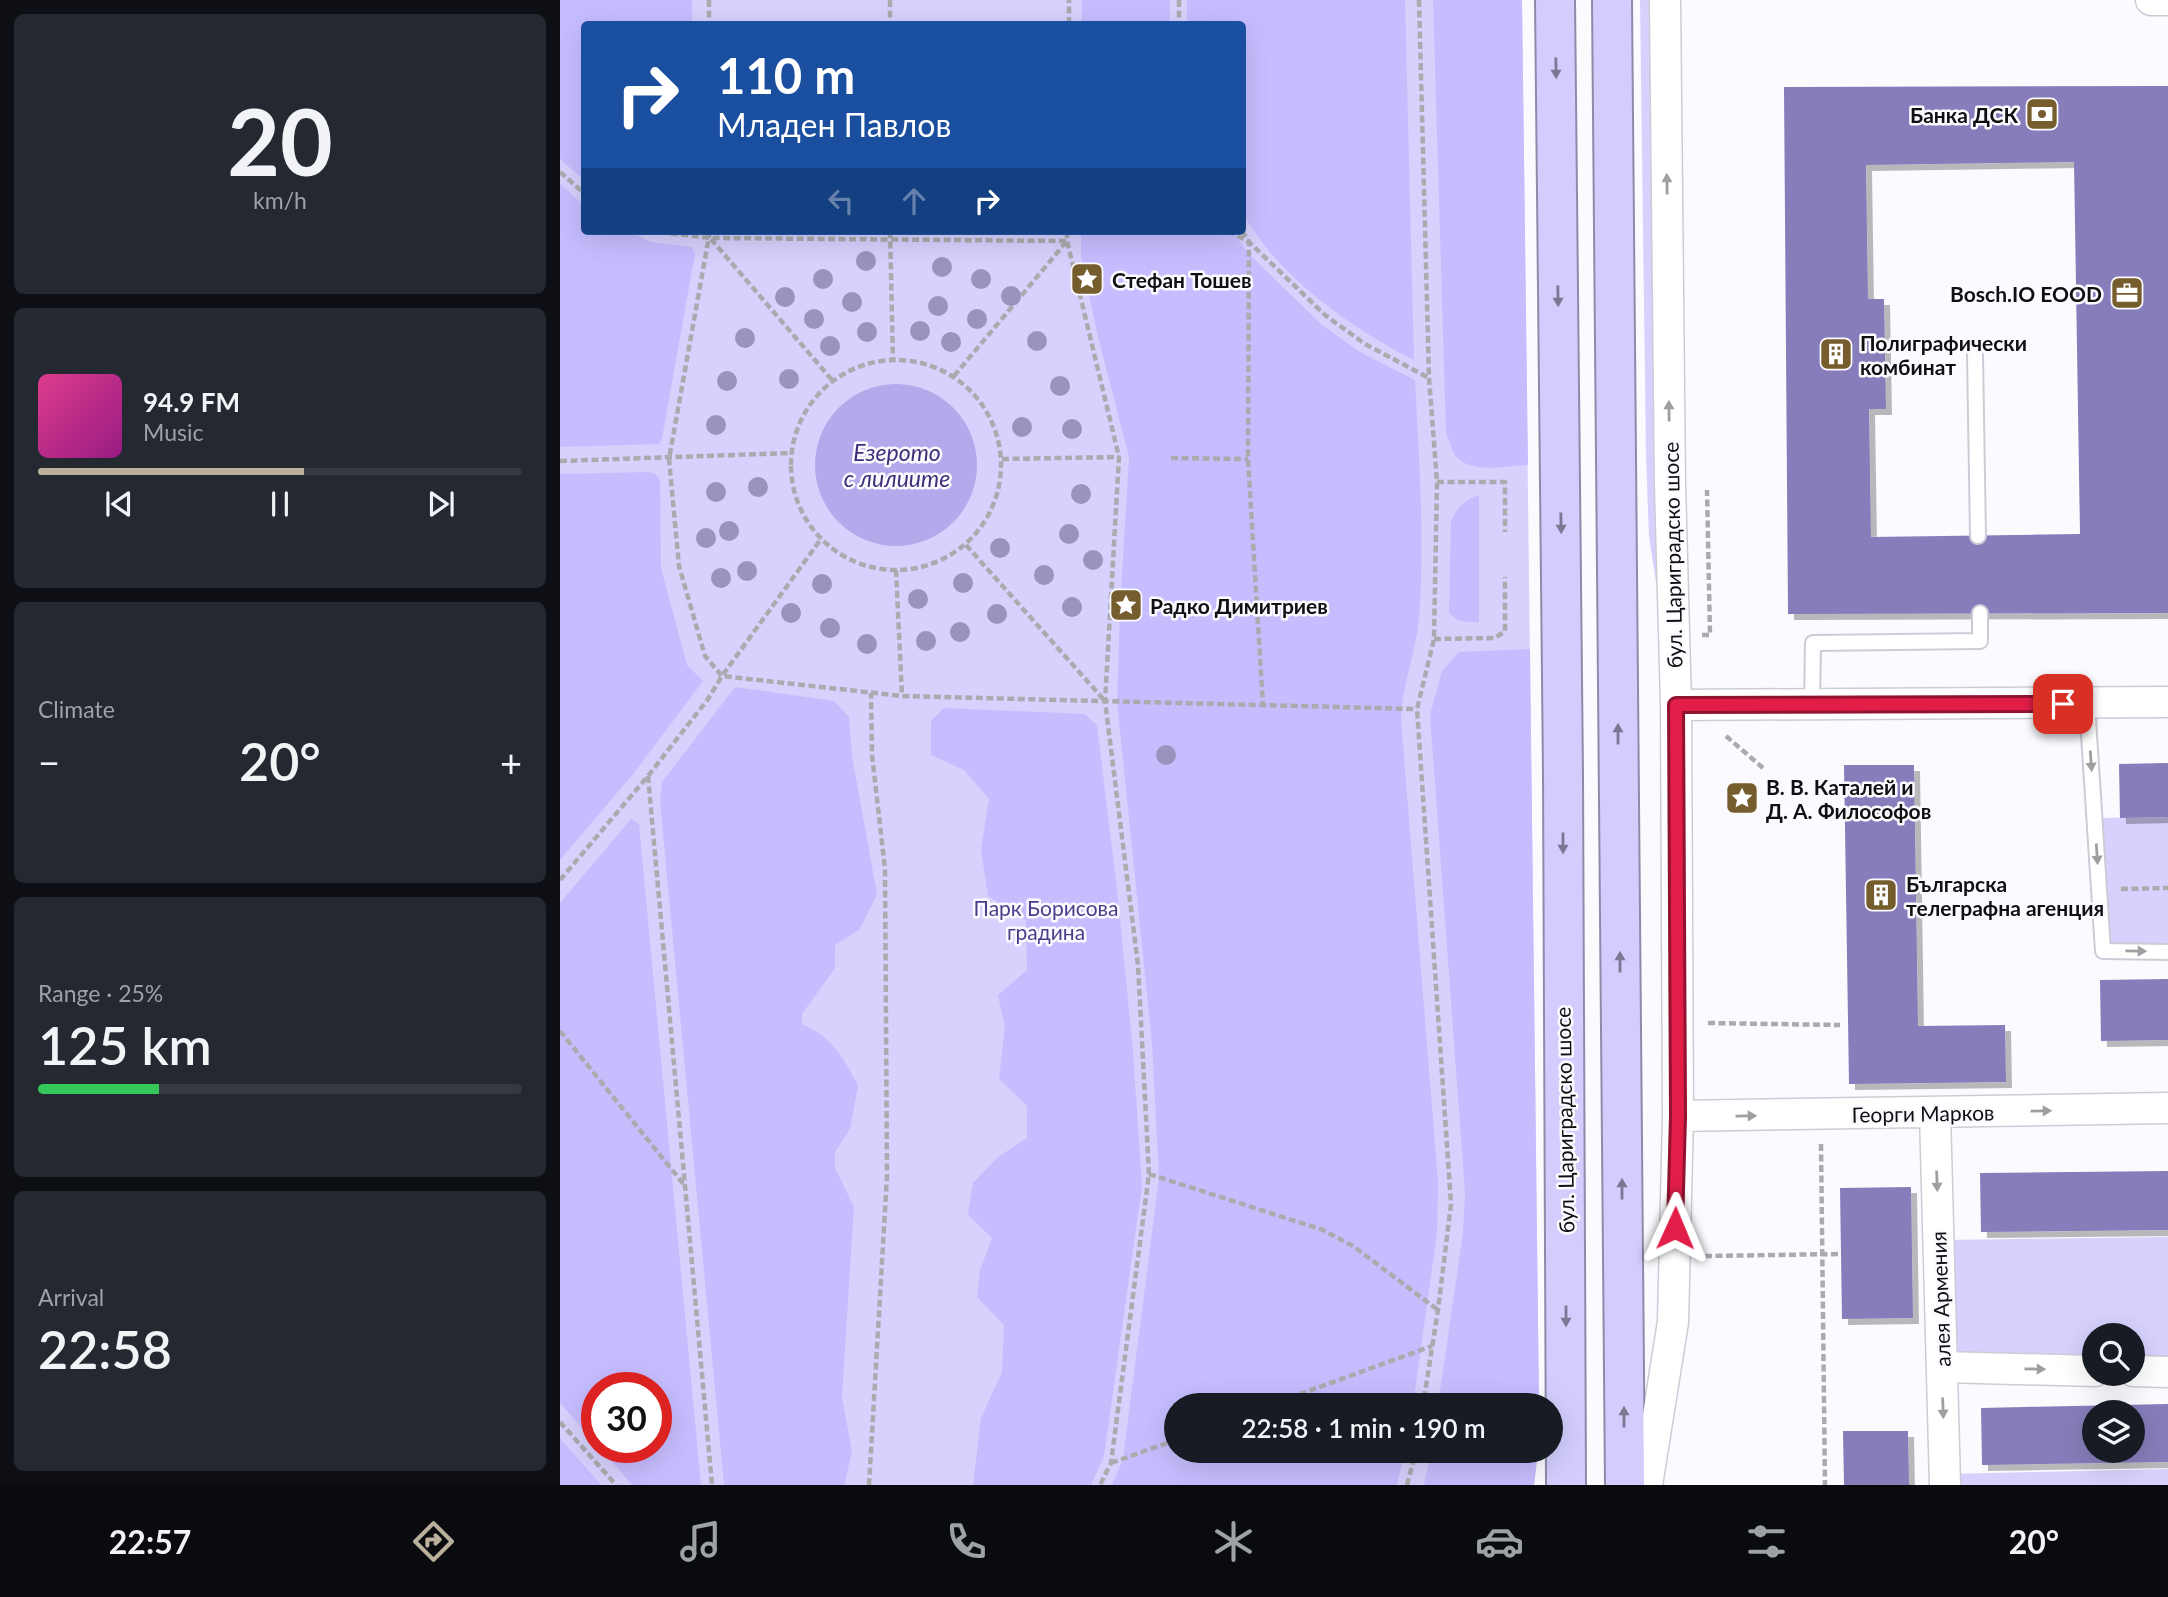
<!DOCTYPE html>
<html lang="en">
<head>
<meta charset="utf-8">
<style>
  :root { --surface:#171b24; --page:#242831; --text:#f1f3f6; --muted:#9ea1a6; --line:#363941; --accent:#bab09c }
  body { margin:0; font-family:Lato,sans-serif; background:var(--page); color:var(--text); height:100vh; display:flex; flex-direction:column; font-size:26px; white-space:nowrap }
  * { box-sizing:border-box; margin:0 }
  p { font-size:23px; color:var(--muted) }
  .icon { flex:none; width:38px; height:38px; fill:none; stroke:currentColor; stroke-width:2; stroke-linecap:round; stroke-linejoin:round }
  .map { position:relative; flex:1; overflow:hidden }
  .side { display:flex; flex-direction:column; gap:14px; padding:14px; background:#0d0f14; width:560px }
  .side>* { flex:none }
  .guide { position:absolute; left:21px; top:21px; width:665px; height:214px; border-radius:7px; box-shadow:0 7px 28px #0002; background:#1a4fa0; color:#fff; overflow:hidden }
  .fabs { position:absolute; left:1522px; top:1323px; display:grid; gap:14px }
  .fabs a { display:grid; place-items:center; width:63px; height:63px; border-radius:50%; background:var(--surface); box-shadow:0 7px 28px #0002; font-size:35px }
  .speed { position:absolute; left:21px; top:1372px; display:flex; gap:14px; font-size:35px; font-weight:700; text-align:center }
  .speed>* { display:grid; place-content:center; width:91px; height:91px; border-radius:50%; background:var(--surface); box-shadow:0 7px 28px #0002; line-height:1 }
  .speed .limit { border:10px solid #d22; background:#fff; color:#111 }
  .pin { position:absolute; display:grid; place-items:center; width:60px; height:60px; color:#fff; margin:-30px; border-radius:14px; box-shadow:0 4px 10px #0006 }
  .me { position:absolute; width:77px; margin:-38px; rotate:1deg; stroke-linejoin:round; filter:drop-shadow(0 0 5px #0008) }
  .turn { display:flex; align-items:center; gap:24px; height:147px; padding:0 21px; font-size:32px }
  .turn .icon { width:91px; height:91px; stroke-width:2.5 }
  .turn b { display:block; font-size:49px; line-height:60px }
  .lanes { display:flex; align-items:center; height:66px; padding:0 21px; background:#0003; justify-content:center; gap:35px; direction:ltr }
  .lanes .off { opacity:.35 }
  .big { font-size:52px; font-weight:600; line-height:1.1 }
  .side .tile { flex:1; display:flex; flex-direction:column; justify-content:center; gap:10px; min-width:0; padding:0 24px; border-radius:10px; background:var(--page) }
  .side .dial { align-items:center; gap:0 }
  .dial b { font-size:91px; line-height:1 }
  .song { display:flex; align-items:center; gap:21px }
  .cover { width:84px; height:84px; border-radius:10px; background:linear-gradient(135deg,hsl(330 70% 55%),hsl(310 70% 35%)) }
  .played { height:7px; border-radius:4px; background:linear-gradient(90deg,var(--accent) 55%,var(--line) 55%) }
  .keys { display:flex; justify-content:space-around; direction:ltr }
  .heat { display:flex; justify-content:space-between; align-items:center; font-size:38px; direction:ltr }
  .charge { height:10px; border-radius:5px; background:linear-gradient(90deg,#34c759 25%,var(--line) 0) }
  .trip { position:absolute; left:604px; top:1393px; width:399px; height:70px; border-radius:35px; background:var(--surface); box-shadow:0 7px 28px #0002; font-weight:600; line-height:70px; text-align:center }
  .dock { display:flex; height:112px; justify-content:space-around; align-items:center; background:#090b0e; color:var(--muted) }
  .dock .icon { width:49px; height:49px }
  .dock .on { color:var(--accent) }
  .dock b { font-size:32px; color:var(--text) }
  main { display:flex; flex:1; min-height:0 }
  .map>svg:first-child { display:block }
  .green { fill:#d6d1fd; fill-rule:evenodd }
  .forest { fill:#c6bdff }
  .water { fill:#b3aaeb }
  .building { fill:#867dba; fill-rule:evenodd; filter:url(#shadow) }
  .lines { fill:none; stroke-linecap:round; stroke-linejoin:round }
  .lane-casing { stroke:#cdccd6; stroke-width:18 }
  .street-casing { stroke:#cdccd6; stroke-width:33 }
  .highway-casing { stroke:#8e8baa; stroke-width:42 }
  .path { stroke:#ababaf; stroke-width:4.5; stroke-dasharray:7 3.5; stroke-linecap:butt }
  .lane { stroke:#fff; stroke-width:14 }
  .street { stroke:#fff; stroke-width:30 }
  .highway { stroke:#d2cdfc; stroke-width:38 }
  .tree { fill:#9b92be }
  .oneway { fill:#7b7893 }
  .oneway2 { fill:#9f9fa1 }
  .route-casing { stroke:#92132f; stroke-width:18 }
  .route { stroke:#e11d48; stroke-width:12 }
  .labels { text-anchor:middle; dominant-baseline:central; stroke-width:5; stroke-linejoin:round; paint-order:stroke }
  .poi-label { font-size:21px; font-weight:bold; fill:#101013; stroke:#fbfbff; text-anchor:start }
  .street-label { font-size:21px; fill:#101013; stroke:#fbfbff }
  .park-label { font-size:21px; fill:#4d3c89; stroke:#fbfbff }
  .water-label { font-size:23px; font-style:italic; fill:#412e79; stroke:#fbfbff }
</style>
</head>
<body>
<main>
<section class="side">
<div class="tile dial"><b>20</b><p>km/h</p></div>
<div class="tile">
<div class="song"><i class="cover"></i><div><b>94.9 FM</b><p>Music</p></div></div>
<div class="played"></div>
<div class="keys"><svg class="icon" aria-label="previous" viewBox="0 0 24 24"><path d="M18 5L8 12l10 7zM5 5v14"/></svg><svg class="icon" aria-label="pause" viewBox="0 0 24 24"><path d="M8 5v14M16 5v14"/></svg><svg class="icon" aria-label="next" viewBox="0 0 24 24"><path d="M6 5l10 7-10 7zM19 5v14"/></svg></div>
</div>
<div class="tile"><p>Climate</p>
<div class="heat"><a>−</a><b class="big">20°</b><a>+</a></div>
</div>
<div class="tile"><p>Range · 25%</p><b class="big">125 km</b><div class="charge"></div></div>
<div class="tile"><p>Arrival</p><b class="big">22:58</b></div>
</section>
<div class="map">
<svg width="1608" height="1485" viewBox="0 0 1608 1485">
  <defs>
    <filter id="shadow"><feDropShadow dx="6" dy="6" stdDeviation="0" flood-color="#0004"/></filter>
  </defs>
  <rect width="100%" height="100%" fill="#fbfbff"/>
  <path class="green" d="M0 0H962L979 1405H616V1451H978L974 1485H0ZM24 24H682V231H24ZM37 1388H96V1447H37Z
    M1080 0H1090L1100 584 1096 582 1089 537 1086 455Z
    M1608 817V952L1543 951 1535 818Z
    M1608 1237V1372L1573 1371V1335H1535V1371L1382 1367 1379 1240Z
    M1608 1469V1485H1385V1474Z"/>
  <path class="forest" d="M0 0H132V24H24V180L0 159Z
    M522 0H610V24H522Z
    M627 0H845L854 360C791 328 717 276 683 213L682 24H627Z
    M873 0H962L968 465C947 466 909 475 894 454 891 448 889 439 886 433Z
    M0 184 24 205V231H69L91 242 132 247 135 254 102 438 99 444 0 447Z
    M521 231H672L689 254 762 325 800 352 855 380C859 459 865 539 859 618 856 652 842 684 841 719L878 1182 877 1233 853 1405H616V1451H845L837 1485H552L563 1459 599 1178 592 1043 557 702 560 609 569 457 537 333 521 256Z
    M89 472 95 474 100 480 101 568 127 665 143 681 74 773 0 860V474Z
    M919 495V622C906 622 897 623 889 612L891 521C898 507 904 500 919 495Z
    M970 649 979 1405H878L903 1233 905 1193 870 715 882 671 899 652Z
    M175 687 274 701 289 717 292 756 317 894 299 930 275 945V968L242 1014V1024C273 1038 282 1056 298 1085L290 1129 275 1152V1168L294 1207 282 1397 292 1452 284 1485H164L100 801 102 782Z
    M384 708 525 714 537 725 558 898 573 1051 582 1186 544 1456 531 1485H413L421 1418 442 1372 444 1325 417 1297 420 1270 432 1238 408 1215 413 1183 438 1157 467 1138V1106L439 1079 445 1027 438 995 467 970 466 920 428 896 421 850 429 799 404 770 371 755V721Z
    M71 819 79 824 141 1485H72L39 1447H96V1388H37V1445L0 1403V903Z
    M0 1438 41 1485H0Z
    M871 1451H978L974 1485H864Z"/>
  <path class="water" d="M255 465a81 81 0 1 1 162 0a81 81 0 1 1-162 0Z"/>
  <path class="building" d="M1608 86V613L1228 614 1224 87ZM1514 162 1520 534 1311 537 1309 409H1326L1324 299H1308L1306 165Z
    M1608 763V817L1560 818 1559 764Z
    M1284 765H1354L1358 1026 1445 1025 1446 1082 1289 1084Z
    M1608 979V1040L1541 1041 1540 980Z
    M1608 1171V1230L1421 1232 1420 1173Z
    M1351 1187 1353 1318 1282 1319 1280 1188Z
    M1608 1404V1462L1422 1465 1421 1408ZM1535 1412H1573V1451H1535Z
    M1283 1431H1348L1349 1485H1284Z"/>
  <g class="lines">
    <defs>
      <path id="lane" d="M1415 355 1418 536
        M1527 704 1543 951 1608 952
        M1252 705 1253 643 1420 641V613"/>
      <path id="street" d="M1591 0H1608
        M1116 705 1608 702
        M1375 1113 1385 1485
        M1118 1116 1608 1108
        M1382 1367 1535 1371
        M1573 1371 1608 1372
        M1087 1485 1113 1322 1118 1116 1116 705 1110 484 1105 0"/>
      <path id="highway" d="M995 0 1003 775 1006 1485
        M1052 0 1065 1485"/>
    </defs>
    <use href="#lane" class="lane-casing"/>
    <use href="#street" class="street-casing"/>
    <use href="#highway" class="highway-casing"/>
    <path class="path" d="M149 0V24
      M330 0V24
      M619 0V24
      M859 0 869 378 877 482 874 639 857 709 891 1204 878 1310 863 1405
      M509 24V0
      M0 172 24 193
      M90 231 151 238 507 241
      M150 231 109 459 119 566 145 656 162 676 342 696 857 709
      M330 231 333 360
      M507 231V241L559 457 545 701 578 965 589 1174 551 1463 540 1485
      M668 231 689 242 688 459 703 706
      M682 231 689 242 765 315 805 344 869 378
      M151 239 272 380
      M231 465a105 105 0 1 1 210 0a105 105 0 1 1-210 0Z
      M394 376 507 241
      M611 458 688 459
      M442 459 559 457
      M0 461 231 453
      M877 482H945V532
      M406 545 545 701
      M336 570 342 696
      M1142 635H1150L1147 490
      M874 639 935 638 945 631V577
      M1166 736 1203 768
      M88 776 152 1485
      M0 880 88 776 148 699 162 676 261 539
      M1561 889 1608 888
      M1148 1023 1280 1025
      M0 1031 125 1186
      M1261 1144 1265 1485
      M589 1174 763 1230 793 1246 878 1310
      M1145 1256 1281 1254
      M710 1405 872 1346
      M0 1422 56 1485
      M551 1463 616 1440
      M309 1485 327 1176 325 869 312 755 311 693
      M847 1485 856 1451"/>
    <use href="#lane" class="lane"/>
    <use href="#street" class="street"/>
    <use href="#highway" class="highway"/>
  </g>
  <g class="tree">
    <circle cx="306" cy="261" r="10"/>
    <circle cx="382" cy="267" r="10"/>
    <circle cx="263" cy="279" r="10"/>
    <circle cx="421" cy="279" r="10"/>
    <circle cx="451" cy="296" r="10"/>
    <circle cx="225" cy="297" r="10"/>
    <circle cx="292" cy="302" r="10"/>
    <circle cx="378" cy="306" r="10"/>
    <circle cx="254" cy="319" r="10"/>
    <circle cx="417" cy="319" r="10"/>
    <circle cx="360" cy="331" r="10"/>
    <circle cx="307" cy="332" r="10"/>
    <circle cx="185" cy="338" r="10"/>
    <circle cx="477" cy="341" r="10"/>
    <circle cx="391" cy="342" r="10"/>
    <circle cx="270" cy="346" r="10"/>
    <circle cx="229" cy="379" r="10"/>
    <circle cx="167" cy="381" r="10"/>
    <circle cx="500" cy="386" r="10"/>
    <circle cx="156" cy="425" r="10"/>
    <circle cx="462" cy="427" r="10"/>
    <circle cx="512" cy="429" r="10"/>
    <circle cx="198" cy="487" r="10"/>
    <circle cx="156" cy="492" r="10"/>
    <circle cx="521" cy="494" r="10"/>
    <circle cx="169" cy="531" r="10"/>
    <circle cx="509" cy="534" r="10"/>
    <circle cx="146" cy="538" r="10"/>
    <circle cx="440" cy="548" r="10"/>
    <circle cx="533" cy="560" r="10"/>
    <circle cx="187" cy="571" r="10"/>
    <circle cx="484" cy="575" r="10"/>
    <circle cx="161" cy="578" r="10"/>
    <circle cx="403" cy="583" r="10"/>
    <circle cx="262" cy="584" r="10"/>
    <circle cx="358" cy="599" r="10"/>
    <circle cx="512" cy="607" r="10"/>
    <circle cx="231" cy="613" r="10"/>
    <circle cx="437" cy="614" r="10"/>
    <circle cx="270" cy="628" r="10"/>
    <circle cx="400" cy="632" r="10"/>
    <circle cx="366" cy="641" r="10"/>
    <circle cx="307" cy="644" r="10"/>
    <circle cx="606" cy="755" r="10"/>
  </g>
  <defs><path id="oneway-solid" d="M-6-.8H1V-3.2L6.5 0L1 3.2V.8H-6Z" transform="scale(1.75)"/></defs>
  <g class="oneway">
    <use href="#oneway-solid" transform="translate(996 68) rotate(89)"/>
    <use href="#oneway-solid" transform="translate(998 296) rotate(89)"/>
    <use href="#oneway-solid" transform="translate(1001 523) rotate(89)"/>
    <use href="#oneway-solid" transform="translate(1058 734) rotate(-90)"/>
    <use href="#oneway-solid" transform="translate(1003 843) rotate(90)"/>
    <use href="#oneway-solid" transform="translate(1060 962) rotate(-90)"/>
    <use href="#oneway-solid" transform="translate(1062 1189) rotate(-90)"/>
    <use href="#oneway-solid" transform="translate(1006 1316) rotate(90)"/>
    <use href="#oneway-solid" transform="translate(1064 1417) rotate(-90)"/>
  </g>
  <g class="oneway2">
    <use href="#oneway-solid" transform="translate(1107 184) rotate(-91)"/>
    <use href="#oneway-solid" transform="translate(1109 411) rotate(-91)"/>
    <use href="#oneway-solid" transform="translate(1531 761) rotate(86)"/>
    <use href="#oneway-solid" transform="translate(1537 854) rotate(86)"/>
    <use href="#oneway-solid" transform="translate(1576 951) rotate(1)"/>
    <use href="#oneway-solid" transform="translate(1481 1111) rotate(-1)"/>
    <use href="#oneway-solid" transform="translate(1186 1116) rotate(-1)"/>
    <use href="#oneway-solid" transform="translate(1377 1181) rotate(88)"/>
    <use href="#oneway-solid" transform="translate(1475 1369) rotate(1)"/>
    <use href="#oneway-solid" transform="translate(1383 1408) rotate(88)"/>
  </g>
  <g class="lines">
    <defs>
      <path id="route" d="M1115 1228 1118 1116 1116 705 1503 704"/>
    </defs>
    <use href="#route" class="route-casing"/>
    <use href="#route" class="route"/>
  </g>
  <defs>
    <symbol id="bank-square" viewBox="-11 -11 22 22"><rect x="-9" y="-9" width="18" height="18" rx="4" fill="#765d2e" stroke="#fbfbff"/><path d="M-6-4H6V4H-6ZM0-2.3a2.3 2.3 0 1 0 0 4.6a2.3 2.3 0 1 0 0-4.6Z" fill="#fff"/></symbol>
    <symbol id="sight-square" viewBox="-11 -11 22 22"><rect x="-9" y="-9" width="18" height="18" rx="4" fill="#765d2e" stroke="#fbfbff"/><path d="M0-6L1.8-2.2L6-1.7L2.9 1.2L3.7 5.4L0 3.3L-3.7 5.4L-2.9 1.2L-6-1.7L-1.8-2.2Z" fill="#fff"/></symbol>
    <symbol id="office-square" viewBox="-11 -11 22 22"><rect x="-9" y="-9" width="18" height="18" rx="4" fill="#765d2e" stroke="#fbfbff"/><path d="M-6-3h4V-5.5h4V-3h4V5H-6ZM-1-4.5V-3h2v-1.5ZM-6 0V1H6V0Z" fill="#fff"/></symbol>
    <symbol id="building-square" viewBox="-11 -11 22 22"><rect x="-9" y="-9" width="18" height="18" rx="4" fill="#765d2e" stroke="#fbfbff"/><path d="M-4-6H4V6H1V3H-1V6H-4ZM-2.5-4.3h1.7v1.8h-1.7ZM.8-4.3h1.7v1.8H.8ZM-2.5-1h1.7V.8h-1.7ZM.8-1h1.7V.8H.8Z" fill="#fff"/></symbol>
  </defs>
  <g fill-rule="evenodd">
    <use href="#bank-square" x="1463" y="95" width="38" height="38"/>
    <use href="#sight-square" x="508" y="260" width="38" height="38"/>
    <use href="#office-square" x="1548" y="274" width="38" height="38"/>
    <use href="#building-square" x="1257" y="335" width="38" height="38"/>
    <use href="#sight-square" x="547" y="586" width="38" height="38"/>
    <use href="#sight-square" x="1163" y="779" width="38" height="38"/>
    <use href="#building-square" x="1302" y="876" width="38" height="38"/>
  </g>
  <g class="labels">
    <g class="poi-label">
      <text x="1458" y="114" text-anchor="end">Банка ДСК</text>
      <text x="552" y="279">Стефан Тошев</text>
      <text x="1542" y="293" text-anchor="end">Bosch.IO EOOD</text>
      <text x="1300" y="342">Полиграфически<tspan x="1300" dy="24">комбинат</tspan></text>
      <text x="590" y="605">Радко Димитриев</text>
      <text x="1206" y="786">В. В. Каталей и<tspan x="1206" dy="24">Д. А. Философов</tspan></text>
      <text x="1346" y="883">Българска<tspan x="1346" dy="24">телеграфна агенция</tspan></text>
    </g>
    <g class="street-label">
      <text transform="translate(1112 555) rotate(-91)">бул. Цариградско шосе</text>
      <text transform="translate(1363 1113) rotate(-1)">Георги Марков</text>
      <text transform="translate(1004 1120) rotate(-91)">бул. Цариградско шосе</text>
      <text transform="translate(1380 1299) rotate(-92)">алея Армения</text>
    </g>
    <g class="park-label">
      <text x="486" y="907">Парк Борисова<tspan x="486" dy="24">градина</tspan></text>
    </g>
    <g class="water-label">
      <text x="337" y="452">Езерото<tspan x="337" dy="26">с лилиите</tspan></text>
    </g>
  </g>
</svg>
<div class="fabs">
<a><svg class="icon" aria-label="search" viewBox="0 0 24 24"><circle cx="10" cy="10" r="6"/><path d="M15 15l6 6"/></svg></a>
<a><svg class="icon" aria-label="layers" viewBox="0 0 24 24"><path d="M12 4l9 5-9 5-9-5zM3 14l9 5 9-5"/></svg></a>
</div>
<div class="speed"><div class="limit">30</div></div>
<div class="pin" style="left:1503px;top:704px;background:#d93025"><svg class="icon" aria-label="arrive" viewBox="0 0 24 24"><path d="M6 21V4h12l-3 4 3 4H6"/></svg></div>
<svg class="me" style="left:1115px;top:1228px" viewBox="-20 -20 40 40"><path d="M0-17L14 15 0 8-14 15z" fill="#e11d48" stroke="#fff" stroke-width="4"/></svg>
<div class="trip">22:58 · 1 min · 190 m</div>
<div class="guide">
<div class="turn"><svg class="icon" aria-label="right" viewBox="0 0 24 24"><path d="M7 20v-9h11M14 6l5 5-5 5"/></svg><div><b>110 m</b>Младен Павлов</div></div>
<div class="lanes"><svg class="icon off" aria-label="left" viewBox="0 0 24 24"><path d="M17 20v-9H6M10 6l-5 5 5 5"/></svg><svg class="icon off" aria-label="ahead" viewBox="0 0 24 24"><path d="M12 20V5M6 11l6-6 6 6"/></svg><svg class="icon" aria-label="right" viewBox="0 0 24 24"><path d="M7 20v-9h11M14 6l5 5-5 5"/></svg></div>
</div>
</div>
</main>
<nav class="dock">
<b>22:57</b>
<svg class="icon on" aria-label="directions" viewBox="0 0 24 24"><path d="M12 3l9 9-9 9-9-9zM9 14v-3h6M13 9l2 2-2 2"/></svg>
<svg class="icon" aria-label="music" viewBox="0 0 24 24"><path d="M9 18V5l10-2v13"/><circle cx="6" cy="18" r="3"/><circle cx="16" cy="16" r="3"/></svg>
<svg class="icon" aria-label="phone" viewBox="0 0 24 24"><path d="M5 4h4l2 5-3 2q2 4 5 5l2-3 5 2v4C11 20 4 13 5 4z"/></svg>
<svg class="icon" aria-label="climate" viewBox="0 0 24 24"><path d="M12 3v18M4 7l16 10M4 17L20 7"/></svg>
<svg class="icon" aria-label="car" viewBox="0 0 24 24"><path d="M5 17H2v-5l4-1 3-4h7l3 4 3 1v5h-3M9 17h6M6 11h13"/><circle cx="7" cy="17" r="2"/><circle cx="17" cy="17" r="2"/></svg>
<svg class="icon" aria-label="filters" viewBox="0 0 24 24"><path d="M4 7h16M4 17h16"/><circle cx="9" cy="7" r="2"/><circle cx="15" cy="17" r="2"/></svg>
<b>20°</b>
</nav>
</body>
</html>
